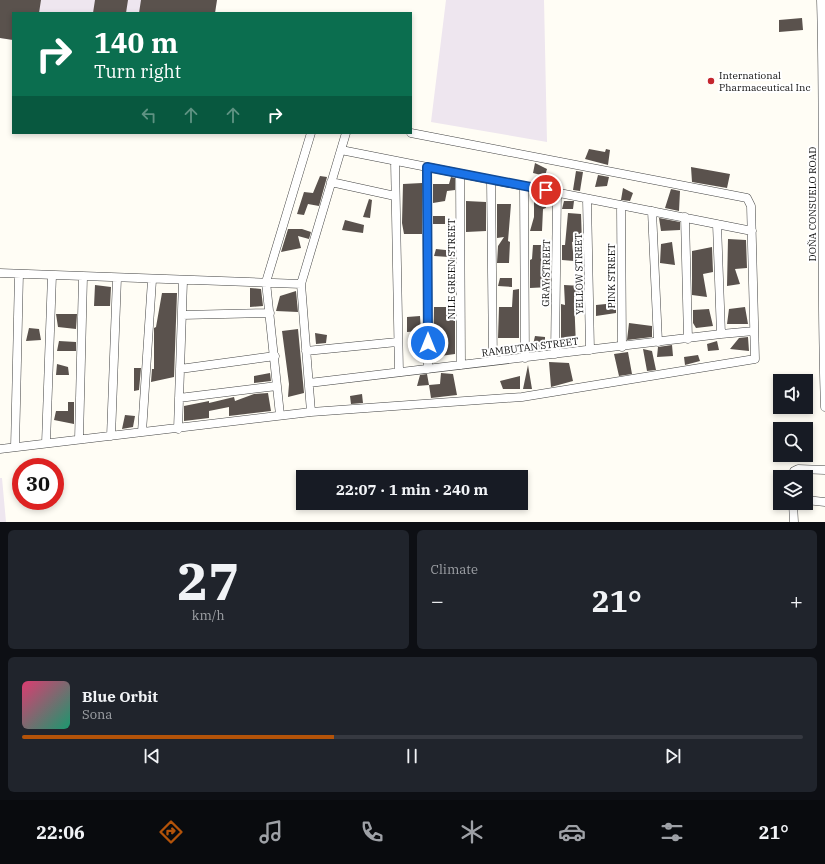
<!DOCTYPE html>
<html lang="en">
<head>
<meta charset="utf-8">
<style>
  :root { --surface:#171b24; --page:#20242c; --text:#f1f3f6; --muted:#9ea1a6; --line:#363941; --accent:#b45309 }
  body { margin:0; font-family:"IBM Plex Serif",serif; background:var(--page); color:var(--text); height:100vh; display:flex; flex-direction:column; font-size:15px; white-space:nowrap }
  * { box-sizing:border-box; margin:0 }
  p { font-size:13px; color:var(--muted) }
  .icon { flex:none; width:22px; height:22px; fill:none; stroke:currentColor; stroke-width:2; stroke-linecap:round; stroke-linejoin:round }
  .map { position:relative; height:522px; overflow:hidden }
  .panel { display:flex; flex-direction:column; gap:8px; padding:8px; background:#0d0f14; flex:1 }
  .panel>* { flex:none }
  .hud { position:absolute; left:12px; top:12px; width:400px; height:122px; border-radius:0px; box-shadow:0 2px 6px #0003; background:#0b6e4f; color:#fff; overflow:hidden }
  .buttons { position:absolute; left:773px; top:374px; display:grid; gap:8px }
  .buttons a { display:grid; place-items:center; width:40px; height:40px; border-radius:0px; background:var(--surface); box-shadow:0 2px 6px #0003; font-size:20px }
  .speed { position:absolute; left:12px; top:458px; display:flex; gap:8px; font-size:20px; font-weight:700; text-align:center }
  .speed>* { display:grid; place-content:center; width:52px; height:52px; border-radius:50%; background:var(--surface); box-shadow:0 2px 6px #0003; line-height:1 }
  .speed .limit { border:6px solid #d22; background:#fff; color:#111 }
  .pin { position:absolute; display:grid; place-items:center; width:34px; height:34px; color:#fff; margin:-17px; border:2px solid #fff; border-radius:50%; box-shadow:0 1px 4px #0007 }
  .me { position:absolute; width:44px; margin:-22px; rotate:0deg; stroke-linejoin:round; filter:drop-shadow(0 0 3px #0008) }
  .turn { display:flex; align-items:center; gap:14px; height:84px; padding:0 16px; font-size:18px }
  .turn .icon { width:52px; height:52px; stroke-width:2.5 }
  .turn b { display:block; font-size:28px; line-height:34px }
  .lanes { display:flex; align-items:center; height:38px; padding:0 16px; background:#0003; justify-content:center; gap:20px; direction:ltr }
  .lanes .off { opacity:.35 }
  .big { font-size:30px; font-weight:700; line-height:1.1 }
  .panel .card { flex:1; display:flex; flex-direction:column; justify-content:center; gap:6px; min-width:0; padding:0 14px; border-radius:6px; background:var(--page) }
  .panel .dial { align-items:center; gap:0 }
  .dial b { font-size:52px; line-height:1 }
  .song { display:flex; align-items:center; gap:12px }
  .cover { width:48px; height:48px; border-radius:6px; background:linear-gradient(135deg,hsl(340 70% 55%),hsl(160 70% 35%)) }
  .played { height:4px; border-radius:2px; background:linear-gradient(90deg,var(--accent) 40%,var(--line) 40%) }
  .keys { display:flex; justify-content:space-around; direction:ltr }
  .heat { display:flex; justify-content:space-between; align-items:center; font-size:22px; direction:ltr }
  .panel .tiles { flex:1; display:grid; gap:8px; grid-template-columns:1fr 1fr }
  .card:last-child { grid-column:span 2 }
  .trip { position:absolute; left:296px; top:470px; width:232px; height:40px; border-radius:0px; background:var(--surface); box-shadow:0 2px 6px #0003; font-weight:700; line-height:40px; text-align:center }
  .tabs { display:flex; height:64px; justify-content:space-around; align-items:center; background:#090b0e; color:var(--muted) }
  .tabs .icon { width:28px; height:28px }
  .tabs .current { color:var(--accent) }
  .tabs b { font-size:18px; color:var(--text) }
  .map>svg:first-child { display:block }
  .industrial { fill:#eee6ef }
  .building { fill:#5a524d }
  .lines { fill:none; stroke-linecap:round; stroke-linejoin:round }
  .minor-casing { stroke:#444; stroke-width:9 }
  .minor { stroke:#fff; stroke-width:8 }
  .route-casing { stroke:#114b97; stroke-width:10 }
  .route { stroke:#1a73e8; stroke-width:7 }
  .poi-dot { fill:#c4262e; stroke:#fff; stroke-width:1.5 }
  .labels { text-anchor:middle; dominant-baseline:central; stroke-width:4; stroke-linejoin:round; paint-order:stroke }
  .poi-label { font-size:10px; fill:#111; stroke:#fff; text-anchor:start }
  .street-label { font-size:10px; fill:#111; stroke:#fff }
</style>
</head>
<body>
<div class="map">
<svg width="825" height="522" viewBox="0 0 825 522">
  <rect width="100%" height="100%" fill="#fffdf5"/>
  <path class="industrial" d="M0 0H217L215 13H13V40L0 38Z
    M446 0H544L547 142 431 122Z
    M0 478H2L6 522H0Z"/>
  <path class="building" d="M0 0H41L39 13H13V40L0 38Z
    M95 0H128L126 13H93Z
    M141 0H217L215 13H139Z
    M802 18 803 30 779 32V20Z
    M589 149 605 152 606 149 610 150 608 165 585 159Z
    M535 163 547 169 545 176 533 173Z
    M691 167 730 174 727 188 692 182Z
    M576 171 583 172 580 191 573 190Z
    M598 175 609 177 607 186 595 187Z
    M320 176 327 177 319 206 308 204 304 215 297 214 304 192 313 193Z
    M451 177 455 178V190L447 191 445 201 433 203V184H449Z
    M422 183V234H404L402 223 403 184Z
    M623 188 633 193 630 201 621 200Z
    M671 189 680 191 679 211 665 208Z
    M534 195 544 196 546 208 543 209 542 231H530L534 217Z
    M369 199 372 200 370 218 363 217Z
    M466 201 486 202V231L466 232Z
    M564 201H574L573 209H562Z
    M497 204H511L508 241 510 242 509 263H497L498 246 504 237 497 238Z
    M568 213 581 214 582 243 572 242 574 261 562 260V245H565Z
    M433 216H445V224H433Z
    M659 218 680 222V230L661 231Z
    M345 220 364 225 363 233 342 230Z
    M288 229H302L311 232 309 239 298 236 301 248 281 252Z
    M728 239 746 240 747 268 735 269 740 284 727 286Z
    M672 242 675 265 660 263 661 244Z
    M533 245H551L550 287 530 288V260L532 259Z
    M712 247 713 272 703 274 707 297 692 295V251Z
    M436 249 455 251V280H447L449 257 434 256Z
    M500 278H512V287L498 286Z
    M95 285 111 287 110 306H94Z
    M564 285 583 286V296L574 297 576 346 561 347V304L565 305Z
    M250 288 261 289 263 306 250 307Z
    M519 289V338H498L499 307H512L513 290Z
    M296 291 298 312 276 311 280 296Z
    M162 293H177L174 377 151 382 152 369H154V328L156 327Z
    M616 303V313L596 316V305Z
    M434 307H455V354L433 357Z
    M745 307 748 324H727L729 309Z
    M709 309 713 326 696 328 693 323V310Z
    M56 314H77L76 329 58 327Z
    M420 316 421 331 407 332V317Z
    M629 323 652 326V337L627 340Z
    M29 328 39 329 41 340 26 341Z
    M298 329 304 393 288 397 289 384 282 331Z
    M315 333 327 335 326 343 316 344Z
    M535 336 545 337V349H532Z
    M748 337 749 351 730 349 739 338Z
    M59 341 76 342V351H57Z
    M717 341 719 350 708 351 707 344Z
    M672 345 673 356 657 357 658 347Z
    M643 349 652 351 656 370 647 371Z
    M628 352 632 374 619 376 614 354Z
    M698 355 700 361 685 365 684 357Z
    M549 362 569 363 573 381 551 387Z
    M57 364 68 367 69 375H56Z
    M528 365 532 389H523Z
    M134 368H141L139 390 134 391Z
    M270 373 271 381 254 383V376Z
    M441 373 453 374 457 395 431 398 429 385 440 384Z
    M427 374 429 385 417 386 420 375Z
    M520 376V389H503L500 381Z
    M268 393 271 411 229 416V407L209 411V418L184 421V406L209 401V403L234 397 235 401 254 394Z
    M362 394 363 403 351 404 350 396Z
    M68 402H74V424L54 420 56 411H68Z
    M125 415 135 416 133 427 122 429Z"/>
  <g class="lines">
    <defs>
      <path id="minor" d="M821 0C825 136 820 271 825 407
        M341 150 752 231
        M395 161 399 372
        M427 167 428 369
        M460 174 461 365
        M491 180 493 361
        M331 182 395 196
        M524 186 525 358
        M587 199 590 350
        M621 205 622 347
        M652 211 658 342
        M685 217 688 339
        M717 224 721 334
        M0 273 301 284
        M182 315 270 313
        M306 351 397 342
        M555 354 557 192
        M180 369 275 356
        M309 383 721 334 754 331
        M179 398 277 386
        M311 412 301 284 346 133
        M280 415 266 282 311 133
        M178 429 183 281
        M142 432 152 280
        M111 436 117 278
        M79 439 83 277
        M46 443 52 275
        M15 447 19 274
        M0 449 311 412 522 397 755 359 751 206 747 198 411 133
        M791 477 794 471 798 469 825 470
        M806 500 825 502
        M793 503 794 522"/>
    </defs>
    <use href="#minor" class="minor-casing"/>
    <use href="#minor" class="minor"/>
  </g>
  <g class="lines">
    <defs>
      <path id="route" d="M428 343 427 167 546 190"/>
    </defs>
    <use href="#route" class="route-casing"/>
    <use href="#route" class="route"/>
  </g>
  <circle class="poi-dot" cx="711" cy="81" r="4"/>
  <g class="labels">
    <g class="poi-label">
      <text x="719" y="75">International<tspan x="719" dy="12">Pharmaceutical Inc</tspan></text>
    </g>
    <g class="street-label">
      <text transform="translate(812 204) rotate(-90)">DOÑA CONSUELO ROAD</text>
      <text transform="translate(451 269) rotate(-90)">NILE GREEN STREET</text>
      <text transform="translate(546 273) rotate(-89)">GRAY STREET</text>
      <text transform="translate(579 274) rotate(-91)">YELLOW STREET</text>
      <text transform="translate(611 276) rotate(-90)">PINK STREET</text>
      <text transform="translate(530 347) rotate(-7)">RAMBUTAN STREET</text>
    </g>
  </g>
</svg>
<div class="buttons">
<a><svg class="icon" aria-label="sound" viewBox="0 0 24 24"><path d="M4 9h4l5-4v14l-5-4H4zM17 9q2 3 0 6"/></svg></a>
<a><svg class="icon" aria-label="search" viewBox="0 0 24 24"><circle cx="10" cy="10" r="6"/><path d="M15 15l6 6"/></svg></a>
<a><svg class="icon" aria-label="layers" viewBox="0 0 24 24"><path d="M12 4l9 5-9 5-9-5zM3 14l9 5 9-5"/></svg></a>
</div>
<div class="speed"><div class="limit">30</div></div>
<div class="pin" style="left:546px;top:190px;background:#d93025"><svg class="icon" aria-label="arrive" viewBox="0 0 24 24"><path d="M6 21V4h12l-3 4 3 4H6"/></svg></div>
<svg class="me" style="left:428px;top:343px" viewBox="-20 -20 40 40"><circle r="17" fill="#1a73e8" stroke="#fff" stroke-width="3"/><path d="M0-11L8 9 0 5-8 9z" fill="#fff"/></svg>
<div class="trip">22:07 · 1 min · 240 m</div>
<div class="hud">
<div class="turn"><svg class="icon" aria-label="right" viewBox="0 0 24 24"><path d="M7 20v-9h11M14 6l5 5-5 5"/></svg><div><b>140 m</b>Turn right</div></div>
<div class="lanes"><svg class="icon off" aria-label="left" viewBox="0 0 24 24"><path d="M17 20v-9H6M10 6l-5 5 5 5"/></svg><svg class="icon off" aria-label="ahead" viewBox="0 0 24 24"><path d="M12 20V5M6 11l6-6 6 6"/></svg><svg class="icon off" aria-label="ahead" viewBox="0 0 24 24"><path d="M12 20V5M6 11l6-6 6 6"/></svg><svg class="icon" aria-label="right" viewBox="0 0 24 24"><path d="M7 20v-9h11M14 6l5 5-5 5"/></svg></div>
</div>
</div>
<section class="panel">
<div class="tiles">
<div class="card dial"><b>27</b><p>km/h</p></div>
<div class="card"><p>Climate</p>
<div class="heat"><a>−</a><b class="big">21°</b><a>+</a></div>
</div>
<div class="card">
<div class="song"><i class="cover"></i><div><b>Blue Orbit</b><p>Sona</p></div></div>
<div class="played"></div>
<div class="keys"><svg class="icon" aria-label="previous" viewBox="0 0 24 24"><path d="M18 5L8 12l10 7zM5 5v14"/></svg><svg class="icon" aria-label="pause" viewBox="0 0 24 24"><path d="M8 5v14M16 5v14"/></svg><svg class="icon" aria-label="next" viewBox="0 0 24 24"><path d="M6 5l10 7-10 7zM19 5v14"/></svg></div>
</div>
</div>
</section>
<nav class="tabs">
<b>22:06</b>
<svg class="icon current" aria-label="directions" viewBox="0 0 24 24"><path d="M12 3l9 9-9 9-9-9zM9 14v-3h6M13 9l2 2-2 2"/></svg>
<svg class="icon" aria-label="music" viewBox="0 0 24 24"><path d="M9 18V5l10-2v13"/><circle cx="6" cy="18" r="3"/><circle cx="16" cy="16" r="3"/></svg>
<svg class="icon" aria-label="phone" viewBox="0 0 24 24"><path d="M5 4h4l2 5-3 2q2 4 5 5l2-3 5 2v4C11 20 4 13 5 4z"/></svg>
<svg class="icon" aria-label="climate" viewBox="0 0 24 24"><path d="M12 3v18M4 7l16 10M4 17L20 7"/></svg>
<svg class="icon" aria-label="car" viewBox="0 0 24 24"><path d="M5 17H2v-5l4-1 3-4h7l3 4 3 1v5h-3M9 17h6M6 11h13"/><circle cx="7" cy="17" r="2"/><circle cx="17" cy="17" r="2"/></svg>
<svg class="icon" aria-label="filters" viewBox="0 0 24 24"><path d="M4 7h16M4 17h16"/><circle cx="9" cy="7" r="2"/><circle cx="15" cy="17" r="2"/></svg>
<b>21°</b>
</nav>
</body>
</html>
